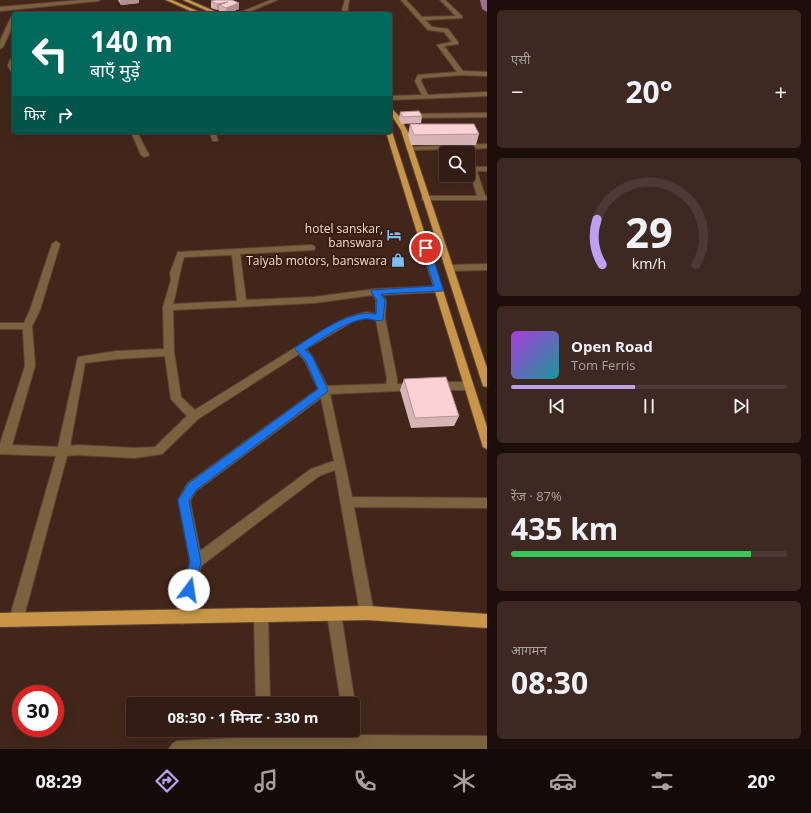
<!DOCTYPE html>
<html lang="hi">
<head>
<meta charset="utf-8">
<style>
  :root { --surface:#321c14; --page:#3d2922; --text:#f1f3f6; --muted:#a8a1a0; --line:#4d3a34; --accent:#bca0f2 }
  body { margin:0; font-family:"Open Sans","Noto Sans Devanagari",sans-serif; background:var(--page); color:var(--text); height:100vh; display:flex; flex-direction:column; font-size:15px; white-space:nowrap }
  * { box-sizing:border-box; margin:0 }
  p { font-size:13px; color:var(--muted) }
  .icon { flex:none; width:22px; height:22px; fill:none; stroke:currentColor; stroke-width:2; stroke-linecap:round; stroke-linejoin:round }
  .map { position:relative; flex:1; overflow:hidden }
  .panel { display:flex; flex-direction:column; gap:10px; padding:10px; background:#1c0f0b; width:324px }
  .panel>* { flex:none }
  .hud { position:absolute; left:12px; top:12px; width:380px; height:122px; border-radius:4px; box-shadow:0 4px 16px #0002,0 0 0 1px var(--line); background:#00695c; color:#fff; overflow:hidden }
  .fabs { position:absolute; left:439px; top:146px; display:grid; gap:8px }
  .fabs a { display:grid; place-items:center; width:36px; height:36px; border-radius:4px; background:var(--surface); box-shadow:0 4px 16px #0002,0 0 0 1px var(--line); font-size:20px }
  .speed { position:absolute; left:12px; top:685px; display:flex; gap:8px; font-size:20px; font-weight:700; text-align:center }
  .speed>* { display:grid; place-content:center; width:52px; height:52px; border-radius:50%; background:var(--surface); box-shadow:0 4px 16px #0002,0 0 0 1px var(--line); line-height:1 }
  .speed .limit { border:6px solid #d22; background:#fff; color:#111 }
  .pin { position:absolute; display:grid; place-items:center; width:34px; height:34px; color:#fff; margin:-17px; border:2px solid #fff; border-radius:50%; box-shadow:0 1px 4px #0007 }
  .me { position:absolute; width:44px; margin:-22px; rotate:14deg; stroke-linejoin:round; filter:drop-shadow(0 0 3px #0008) }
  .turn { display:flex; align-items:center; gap:14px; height:84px; padding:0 12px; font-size:18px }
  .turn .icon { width:52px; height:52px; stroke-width:2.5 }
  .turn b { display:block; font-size:28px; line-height:34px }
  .then { display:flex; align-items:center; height:38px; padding:0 12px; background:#0003; gap:8px; font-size:15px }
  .big { font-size:30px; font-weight:700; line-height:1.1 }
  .panel .widget { flex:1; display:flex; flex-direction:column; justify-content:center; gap:6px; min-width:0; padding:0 14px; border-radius:6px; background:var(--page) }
  .panel .dial { align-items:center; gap:0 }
  .dial svg { height:104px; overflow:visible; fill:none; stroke:var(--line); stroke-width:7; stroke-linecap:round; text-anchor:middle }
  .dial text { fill:var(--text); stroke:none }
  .song { display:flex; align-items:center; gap:12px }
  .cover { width:48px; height:48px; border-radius:6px; background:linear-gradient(135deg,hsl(280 70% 55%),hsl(180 70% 35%)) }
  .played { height:4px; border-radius:2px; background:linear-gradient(90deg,var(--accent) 45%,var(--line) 45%) }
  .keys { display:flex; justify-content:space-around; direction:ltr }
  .heat { display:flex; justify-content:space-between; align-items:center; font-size:22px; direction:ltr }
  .charge { height:6px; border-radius:3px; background:linear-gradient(90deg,#34c759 87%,var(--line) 0) }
  .trip { position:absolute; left:126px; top:697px; width:234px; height:40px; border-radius:4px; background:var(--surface); box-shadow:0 4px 16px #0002,0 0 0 1px var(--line); font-weight:700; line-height:40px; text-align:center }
  .tabs { display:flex; height:64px; justify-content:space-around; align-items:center; background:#140b08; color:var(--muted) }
  .tabs .icon { width:28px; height:28px }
  .tabs .selected { color:var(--accent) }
  .tabs b { font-size:18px; color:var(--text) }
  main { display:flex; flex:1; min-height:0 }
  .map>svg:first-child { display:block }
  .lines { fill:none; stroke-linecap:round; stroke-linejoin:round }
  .river { fill:#9d6d8b; fill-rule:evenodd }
  .minor-casing { stroke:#5e4338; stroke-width:2 }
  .major-casing { stroke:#5e4338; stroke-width:2 }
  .minor { fill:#7c633f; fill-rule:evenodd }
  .major { fill:#c89646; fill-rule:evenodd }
  .wall { fill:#d8b4b7 }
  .shaded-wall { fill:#b09295 }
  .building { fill:#fbd1d5; stroke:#b09295 }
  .route { fill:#1a73e8; stroke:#114b97 }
  .labels { text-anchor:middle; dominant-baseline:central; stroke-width:4; stroke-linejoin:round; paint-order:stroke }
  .poi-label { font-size:12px; fill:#eedbd3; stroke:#381d10; text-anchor:end }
</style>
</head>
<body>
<main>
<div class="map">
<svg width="487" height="749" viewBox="0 0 487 749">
  <rect width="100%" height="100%" fill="#42261a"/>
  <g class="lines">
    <path class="river" d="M480 0H487V12L482 9Z"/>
    <defs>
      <path id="minor" d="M82 0H100L98 1 0 11V7Z
        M271 0H277L244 14H236Z
        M345 0H349L347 14H341Z
        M401 0H406L422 17 456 16 440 0H445L462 16V18L425 20 432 27 448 29 458 42V44L444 46 463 71 487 72V76L461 75 422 78 421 81 428 95 487 92V96L390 100V96L422 95 415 81 418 75 457 72 437 45 452 42 444 32 428 30Z
        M14 15V23L3 47 0 49V41L11 17Z
        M14 58V74L12 73 8 66 10 60Z
        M487 113V117L409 118 406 116 409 114Z
        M131 132H137L149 155 145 157 141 155Z
        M209 132H215L218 140 217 141H213Z
        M487 144V148L470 149 476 167H487V171H477L485 196H487V200H422V196H477L468 165V153H464L463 149 409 150 407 149V147Z
        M56 241 60 244 40 310 32 326 35 366 12 445 58 447 78 357 117 351 164 349 163 307 171 280 170 273 178 252 311 245 314 246 315 248 314 250 240 254 246 300 314 297 375 289 439 286 443 289 439 292 382 295 386 300 385 318 397 379V384H418L419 387 418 390 330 394 352 497 487 498V508L354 507 374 613 372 618 367 620 362 618 360 613 335 470 319 476 201 566 187 622 182 624 177 622 175 617 190 562 178 500 188 483 318 389 305 361 299 354 198 419 162 454 135 458 77 455 67 456 23 620 21 625 16 627 11 625 9 620 56 456 0 454V444L25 366 23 329H0V323H24L30 310 52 244ZM232 255 237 301 173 304C178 287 179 272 184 257ZM373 295 376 300V314L366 312 348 317 317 334 195 410 181 397 174 352 173 310 314 303ZM366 318 376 320 387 379 386 384 327 386 312 356 306 349 354 321ZM165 356 171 399 187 416 155 447 135 448 77 445 70 446 85 363 117 359ZM321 398 334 461 311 469 200 551 190 501 196 491Z
        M487 264V270L449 271 445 268 449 265Z
        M436 382H468L472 383 473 386 472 389 468 390H436L432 389 431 386 432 383Z
        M334 607 339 609 341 614 355 704 353 709V704H341L327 614 329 609Z
        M261 608 266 610 268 615 270 704H256L254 615 256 610Z
        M353 723 357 725 360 735 487 736V749H169L172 744 177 741 256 737V730H270L271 737 345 735V730H353Z"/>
      <path id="major" d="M166 0H172L204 14H197Z
        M183 0H189L221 14H214Z
        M390 107 399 116 407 130 487 368V387L483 386 482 383 401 130 390 113Z
        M390 130 392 132 487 427V449L483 447 482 444 386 132H390Z
        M367 606 487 614V628L367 620 0 627V613Z"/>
    </defs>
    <use href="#minor" class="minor-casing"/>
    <use href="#major" class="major-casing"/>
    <use href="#minor" class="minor"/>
    <use href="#major" class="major"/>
  </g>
  <path class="wall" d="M118 0H139V3L121 5Z
    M211 1 239 9 226 14 219 11V10H217L211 8Z
    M400 112 422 116 421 123 401 124 399 119Z
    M410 124 479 134 476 145H411L408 135Z
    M404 379 459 416 454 426 411 428 400 390Z"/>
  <path class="shaded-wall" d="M120 0H139V3L121 5Z
    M228 2 239 3V9L226 14V8L219 5V10H217V4Z"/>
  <path class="building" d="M215 0H232L239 3 226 8 219 5 228 2 217 4 211 1Z
    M419 111 422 116 403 117 400 112Z
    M410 124H474L479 134 414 135Z
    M446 377 459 416 415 418 404 379Z"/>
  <path class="route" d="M426 245 430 248 443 289 442 291 381 294 385 300 383 320C376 322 370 318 364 319 345 322 321 339 305 350L312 356 328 390 327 392 196 490 189 501 201 562 193 594 189 596 185 594 183 590 190 562 178 500 189 483 318 389 306 361 295 349 296 347C318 333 350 309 376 314L377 300 371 292 372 290 434 286 422 248Z"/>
  <defs>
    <symbol id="hotel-bare" viewBox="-9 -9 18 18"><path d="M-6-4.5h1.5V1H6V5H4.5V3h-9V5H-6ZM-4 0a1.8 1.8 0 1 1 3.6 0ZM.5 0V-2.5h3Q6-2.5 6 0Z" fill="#7cbef9" stroke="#381d10" stroke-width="2.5" paint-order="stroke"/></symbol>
    <symbol id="shop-bare" viewBox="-9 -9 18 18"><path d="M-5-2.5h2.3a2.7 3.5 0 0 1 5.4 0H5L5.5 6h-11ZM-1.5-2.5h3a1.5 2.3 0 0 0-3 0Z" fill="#7cbef9" stroke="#381d10" stroke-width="2.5" paint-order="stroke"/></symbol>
  </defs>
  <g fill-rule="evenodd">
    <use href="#hotel-bare" x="384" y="225" width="20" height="20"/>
    <use href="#shop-bare" x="388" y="250" width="20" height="20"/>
  </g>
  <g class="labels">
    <g class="poi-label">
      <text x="383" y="228">hotel sanskar,<tspan x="383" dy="14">banswara</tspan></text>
      <text x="387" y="260">Taiyab motors, banswara</text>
    </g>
  </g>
</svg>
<div class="fabs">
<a><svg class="icon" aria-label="search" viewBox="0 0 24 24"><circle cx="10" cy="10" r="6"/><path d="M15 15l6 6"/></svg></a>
</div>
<div class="speed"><div class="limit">30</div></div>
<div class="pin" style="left:426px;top:248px;background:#d93025"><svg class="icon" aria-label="arrive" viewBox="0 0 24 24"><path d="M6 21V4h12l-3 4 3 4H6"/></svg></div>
<svg class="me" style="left:189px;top:590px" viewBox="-20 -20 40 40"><circle r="19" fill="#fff"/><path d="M0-13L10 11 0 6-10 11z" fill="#1a73e8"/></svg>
<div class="trip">08:30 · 1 मिनट · 330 m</div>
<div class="hud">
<div class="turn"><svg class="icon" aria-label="left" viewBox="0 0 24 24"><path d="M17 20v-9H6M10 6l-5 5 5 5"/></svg><div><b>140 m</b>बाएँ मुड़ें</div></div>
<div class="then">फिर<svg class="icon" aria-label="right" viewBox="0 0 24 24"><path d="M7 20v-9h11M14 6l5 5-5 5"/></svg></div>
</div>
</div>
<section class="panel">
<div class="widget"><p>एसी</p>
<div class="heat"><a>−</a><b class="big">20°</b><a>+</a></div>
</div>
<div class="widget dial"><svg viewBox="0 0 100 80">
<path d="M14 69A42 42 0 1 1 86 69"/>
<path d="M14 69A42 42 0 0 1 10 34" stroke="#bca0f2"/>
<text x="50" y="56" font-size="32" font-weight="700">29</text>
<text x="50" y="72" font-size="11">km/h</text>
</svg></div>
<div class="widget">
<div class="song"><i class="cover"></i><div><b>Open Road</b><p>Tom Ferris</p></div></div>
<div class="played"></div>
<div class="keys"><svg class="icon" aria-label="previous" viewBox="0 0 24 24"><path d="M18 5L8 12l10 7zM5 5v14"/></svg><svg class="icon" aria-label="pause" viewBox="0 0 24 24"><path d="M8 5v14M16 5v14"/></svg><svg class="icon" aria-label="next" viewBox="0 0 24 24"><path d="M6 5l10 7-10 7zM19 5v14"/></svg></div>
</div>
<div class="widget"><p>रेंज · 87%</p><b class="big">435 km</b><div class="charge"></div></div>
<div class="widget"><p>आगमन</p><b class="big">08:30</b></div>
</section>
</main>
<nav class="tabs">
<b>08:29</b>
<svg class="icon selected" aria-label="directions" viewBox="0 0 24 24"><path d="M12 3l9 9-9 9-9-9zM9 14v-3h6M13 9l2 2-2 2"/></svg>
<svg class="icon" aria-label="music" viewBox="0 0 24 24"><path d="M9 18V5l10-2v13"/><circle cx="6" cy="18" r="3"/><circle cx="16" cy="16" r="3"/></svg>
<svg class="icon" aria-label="phone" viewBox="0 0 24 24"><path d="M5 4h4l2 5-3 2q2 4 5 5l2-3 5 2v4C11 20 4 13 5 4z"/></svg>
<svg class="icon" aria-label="climate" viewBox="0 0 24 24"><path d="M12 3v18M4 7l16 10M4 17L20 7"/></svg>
<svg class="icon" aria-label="car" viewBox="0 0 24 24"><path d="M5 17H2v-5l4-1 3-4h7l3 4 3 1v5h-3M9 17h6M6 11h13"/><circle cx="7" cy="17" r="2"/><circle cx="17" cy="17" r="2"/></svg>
<svg class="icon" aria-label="filters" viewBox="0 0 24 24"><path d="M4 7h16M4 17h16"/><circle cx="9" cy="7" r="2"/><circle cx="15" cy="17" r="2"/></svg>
<b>20°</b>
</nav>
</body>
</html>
